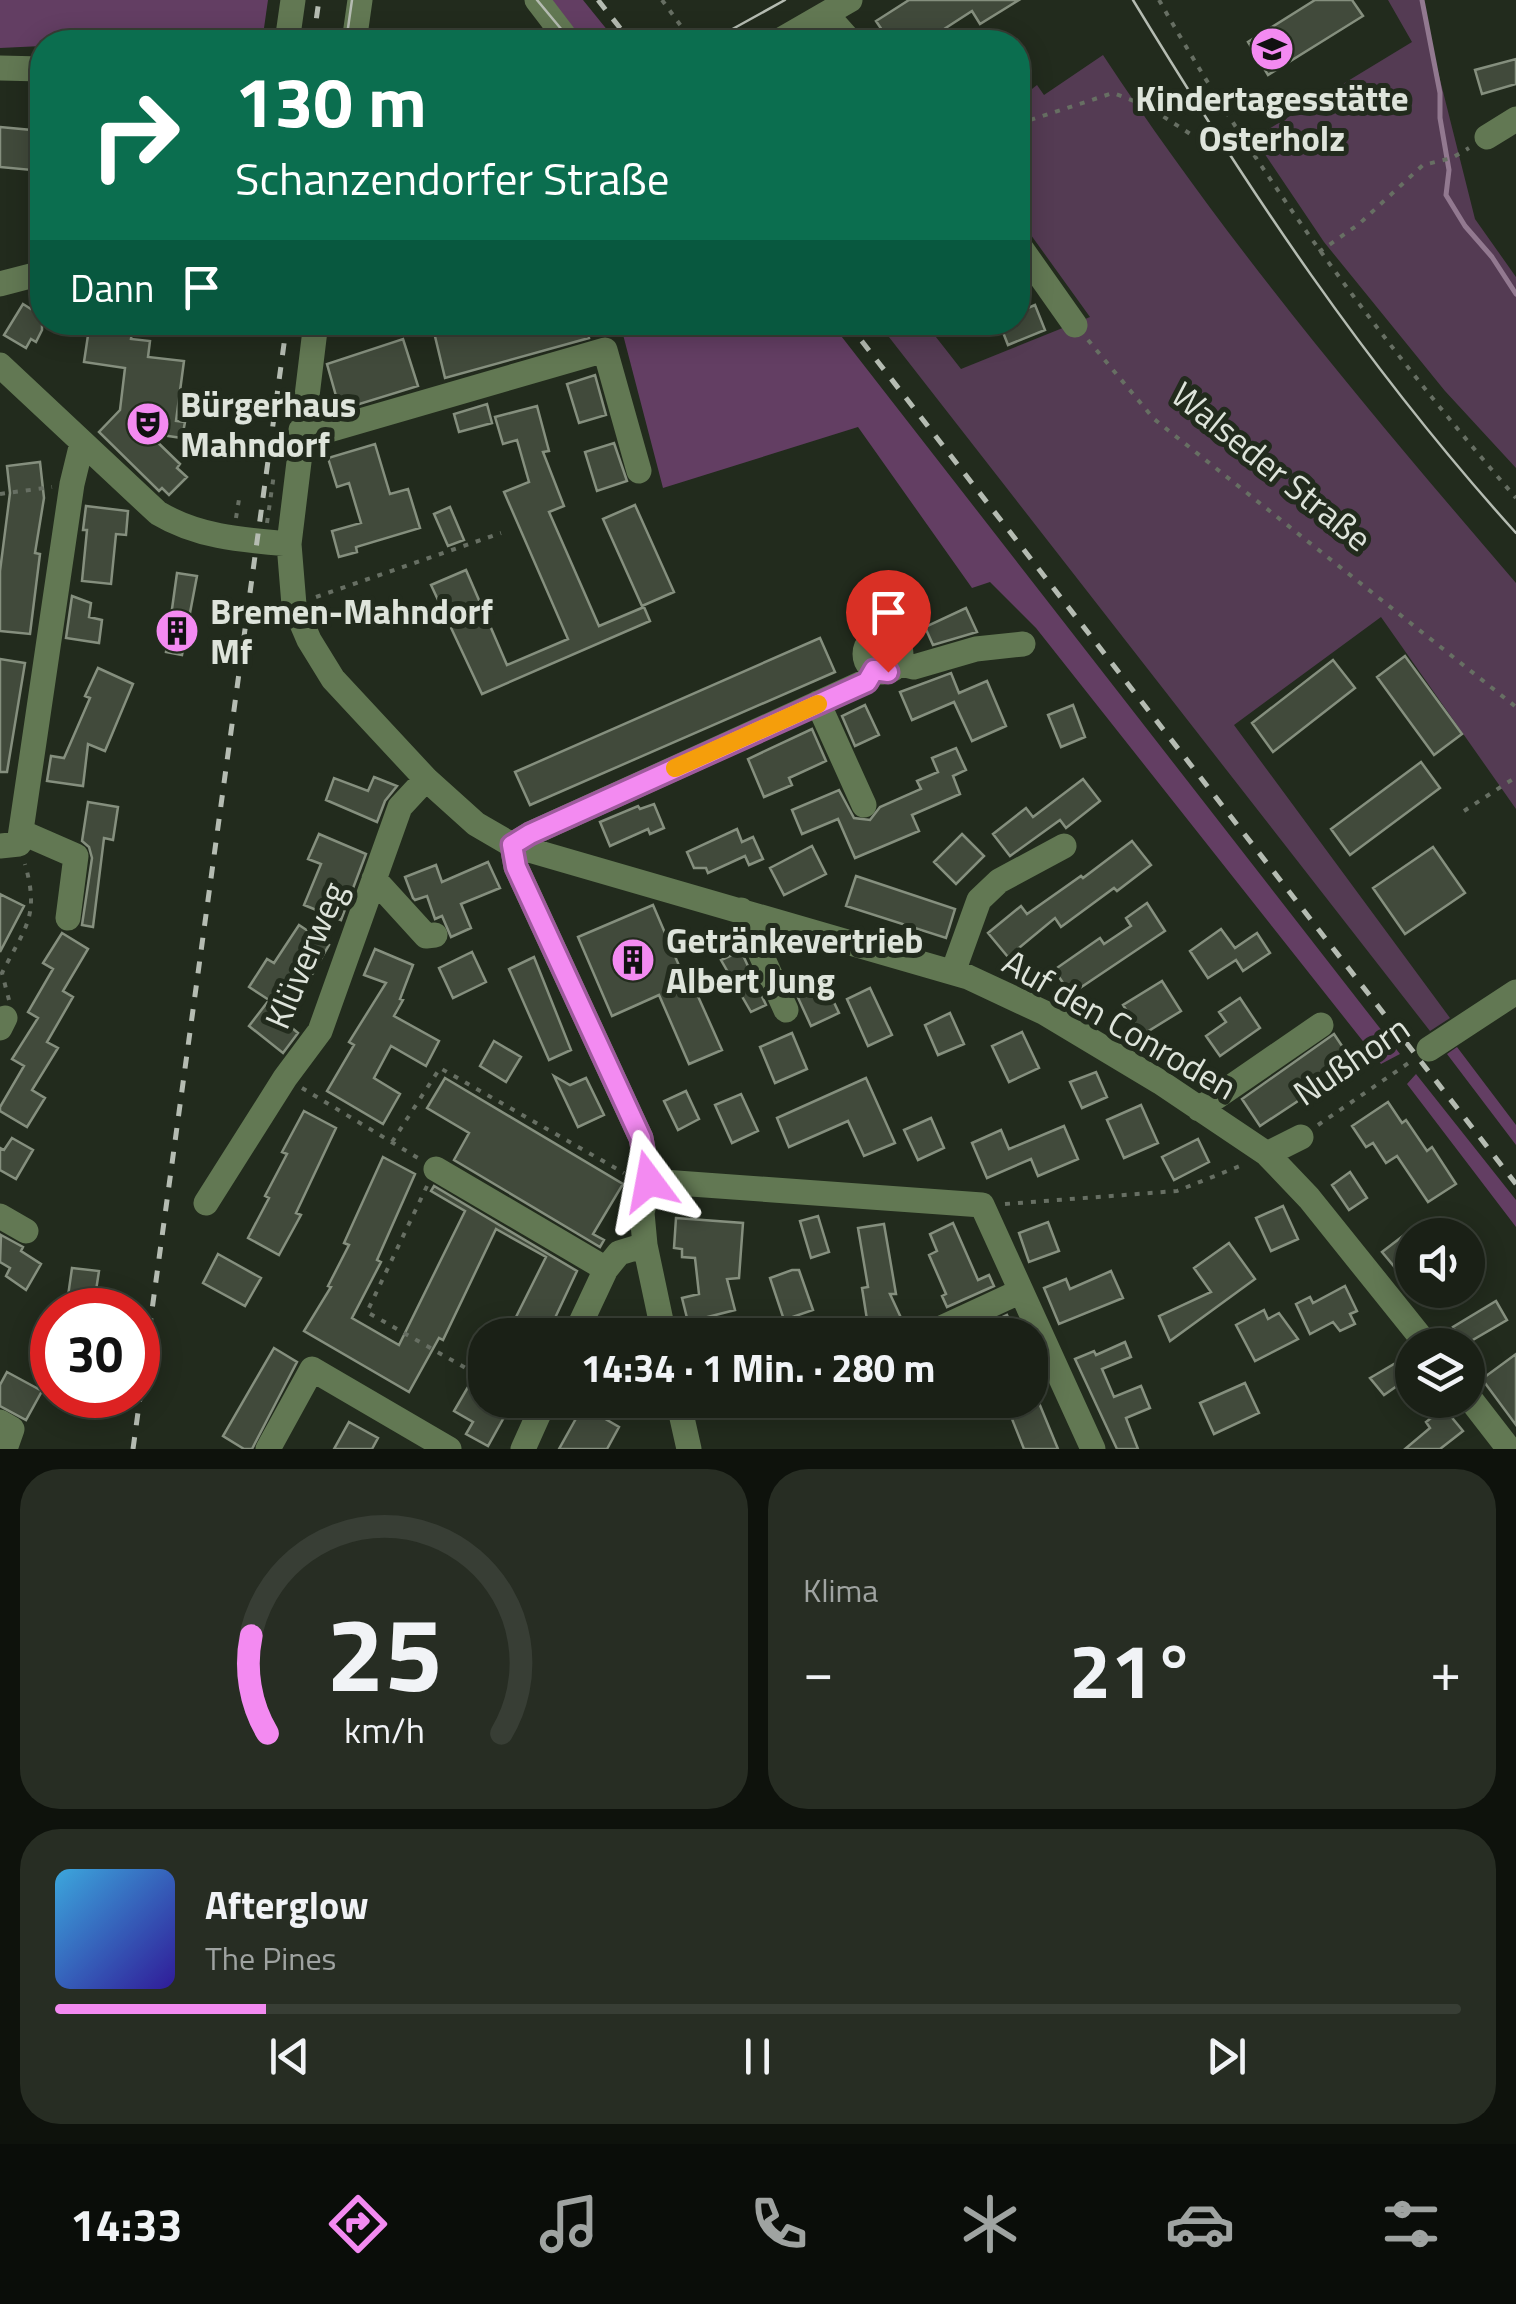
<!DOCTYPE html>
<html lang="de">
<head>
<meta charset="utf-8">
<style>
  :root { --surface:#1a2016; --page:#272d23; --text:#f1f3f6; --muted:#9fa3a1; --line:#383e35; --accent:#f38af1 }
  body { margin:0; font-family:"Titillium Web",sans-serif; background:var(--page); color:var(--text); height:100vh; display:flex; flex-direction:column; font-size:38px; white-space:nowrap }
  * { box-sizing:border-box; margin:0 }
  p { font-size:32px; color:var(--muted) }
  .icon { flex:none; width:55px; height:55px; fill:none; stroke:currentColor; stroke-width:2; stroke-linecap:round; stroke-linejoin:round }
  .map { position:relative; height:1449px; overflow:hidden }
  .drawer { display:flex; flex-direction:column; gap:20px; padding:20px; background:#0e120c; flex:1 }
  .drawer>* { flex:none }
  .hud { position:absolute; left:30px; top:30px; width:1000px; height:305px; border-radius:40px; box-shadow:0 5px 25px #0003,0 0 0 2px var(--line); background:#0b6e4f; color:#fff; overflow:hidden }
  .controls { position:absolute; left:1395px; top:1218px; display:grid; gap:20px }
  .controls a { display:grid; place-items:center; width:90px; height:90px; border-radius:50%; background:var(--surface); box-shadow:0 5px 25px #0003,0 0 0 2px var(--line); font-size:50px }
  .speed { position:absolute; left:30px; top:1288px; display:flex; gap:20px; font-size:50px; font-weight:700; text-align:center }
  .speed>* { display:grid; place-content:center; width:130px; height:130px; border-radius:50%; background:var(--surface); box-shadow:0 5px 25px #0003,0 0 0 2px var(--line); line-height:1 }
  .speed .limit { border:15px solid #d22; background:#fff; color:#111 }
  .pin { position:absolute; display:grid; place-items:center; width:85px; height:85px; color:#fff; margin:-102px -42px; border-radius:50% 50% 50% 0; rotate:-45deg; box-shadow:0 0 10px #0007 }
  .pin .icon { rotate:45deg }
  .me { position:absolute; width:110px; margin:-55px; rotate:347deg; stroke-linejoin:round; filter:drop-shadow(0 0 8px #0008) }
  .turn { display:flex; align-items:center; gap:35px; height:210px; padding:0 40px; font-size:45px }
  .turn .icon { width:130px; height:130px; stroke-width:2.5 }
  .turn b { display:block; font-size:70px; line-height:85px }
  .then { display:flex; align-items:center; height:95px; padding:0 40px; background:#0003; gap:20px; font-size:38px }
  .big { font-size:75px; font-weight:700; line-height:1.1 }
  .drawer .tile { flex:1; display:flex; flex-direction:column; justify-content:center; gap:15px; min-width:0; padding:0 35px; border-radius:40px; background:var(--page) }
  .drawer .dial { align-items:center; gap:0 }
  .dial svg { height:260px; overflow:visible; fill:none; stroke:var(--line); stroke-width:7; stroke-linecap:round; text-anchor:middle }
  .dial text { fill:var(--text); stroke:none }
  .song { display:flex; align-items:center; gap:30px }
  .cover { width:120px; height:120px; border-radius:15px; background:linear-gradient(135deg,hsl(200 70% 55%),hsl(250 70% 35%)) }
  .played { height:10px; border-radius:5px; background:linear-gradient(90deg,var(--accent) 15%,var(--line) 15%) }
  .keys { display:flex; justify-content:space-around; direction:ltr }
  .heat { display:flex; justify-content:space-between; align-items:center; font-size:55px; direction:ltr }
  .drawer .tiles { flex:1; display:grid; gap:20px; grid-template-columns:1fr 1fr }
  .tile:last-child { grid-column:span 2 }
  .trip { position:absolute; left:468px; top:1318px; width:580px; height:100px; border-radius:40px; background:var(--surface); box-shadow:0 5px 25px #0003,0 0 0 2px var(--line); font-weight:700; line-height:100px; text-align:center }
  .tab-bar { display:flex; height:160px; justify-content:space-around; align-items:center; background:#0a0d09; color:var(--muted) }
  .tab-bar .icon { width:70px; height:70px }
  .tab-bar .active { color:var(--accent) }
  .tab-bar b { font-size:45px; color:var(--text) }
  .map>svg:first-child { display:block }
  .green { fill:#543b53 }
  .forest { fill:#633e63 }
  .lines { fill:none; stroke-linecap:round; stroke-linejoin:round }
  .stream { stroke:#927990; stroke-width:5 }
  .building { fill:#414a3b; stroke:#858f7e; stroke-width:2.5 }
  .path { stroke:#676f63; stroke-width:4; stroke-dasharray:5 8; stroke-linecap:butt }
  .minor { stroke:#627853; stroke-width:25 }
  .tram { stroke:#b5bcb2; stroke-width:2.5 }
  .rail { stroke:#b5bcb2; stroke-width:5; stroke-dasharray:12 12; stroke-linecap:butt }
  .route-casing { stroke:#9e5a9d; stroke-width:25 }
  .route { stroke:#f38af1; stroke-width:18 }
  .slow { stroke:#f59e0b; stroke-width:18 }
  .labels { text-anchor:middle; dominant-baseline:central; stroke-width:10; stroke-linejoin:round; paint-order:stroke }
  .poi-label { font-size:35px; font-weight:bold; fill:#dee4db; stroke:#222b1d; text-anchor:start }
  .street-label { font-size:35px; fill:#dee4db; stroke:#222b1d }
</style>
</head>
<body>
<div class="map">
<svg width="1516" height="1449" viewBox="0 0 1516 1449">
  <rect width="100%" height="100%" fill="#222b1d"/>
  <path class="green" d="M1388 0H1420L1475 219 1516 277V468L1445 391 1324 242 1254 138 1412 42Z
    M1103 55C1226 242 1370 413 1516 583V809L1381 617 1234 725 1450 1018 1430 1031 878 323H925L961 369 1090 317 1018 217V100L1037 85 1044 95Z"/>
  <path class="forest" d="M0 0H268L262 42H42V46L0 48Z
    M547 0H583L617 42H581Z
    M620 323H831L1400 1054 1381 1064 1036 628 990 582 972 588 858 427 663 488Z
    M1457 1047 1516 1125V1145L1447 1054Z
    M1416 1074 1516 1200V1227L1407 1084Z"/>
  <g class="lines">
    <path class="stream" d="M1422 0 1440 93V118L1449 170 1446 195 1465 226 1492 257 1516 294"/>
  </g>
  <path class="building" d="M909 0H1019L980 24 972 11 924 42H890L876 21Z
    M1315 0H1352L1363 16 1268 75 1248 42Z
    M1516 59V84L1482 94 1475 70Z
    M0 127 42 131V171L0 167Z
    M23 304 42 316V330L36 342 31 339 26 348 4 335Z
    M1035 305 1045 330 1008 345 999 322H1018V312Z
    M90 322 111 324 110 329 132 332 131 339 150 341 148 357 184 361 176 421 185 422 182 438 148 433 180 464 177 468 187 477 169 495 162 488 159 491 99 432 120 410 125 368 84 362Z
    M454 322H501L503 331 529 322H585L589 338 445 378 433 328Z
    M403 339 418 386 340 410 327 364Z
    M595 375 606 415 579 423 567 384Z
    M487 404 492 423 459 432 454 414Z
    M537 406 549 451 543 452 564 506 549 512 599 626 644 607 650 621 482 694 431 585 466 570 507 665 568 639 504 492 529 482 517 440 503 444 495 417Z
    M614 443 627 481 597 491 585 452Z
    M375 444 390 494 408 489 420 528 356 547 357 552 339 557 332 531 361 523 349 483 337 487 328 458Z
    M40 462 44 498 35 553 40 554 30 634 0 631V571L10 493 7 466Z
    M635 505 674 592 642 606 603 519Z
    M86 506 128 511 126 535 116 534 111 584 82 581 87 530H83Z
    M450 507 464 540 448 546 434 514Z
    M177 573 197 576 182 655 166 652Z
    M72 596 91 603 89 617 102 620 99 643 66 638Z
    M966 608 977 632 933 645 925 627Z
    M820 638 835 672 530 805 515 772Z
    M1405 656 1462 734 1434 755 1377 677Z
    M0 659 25 663 7 772H0Z
    M1333 660 1355 688 1273 752 1252 723Z
    M98 668 133 684 105 751 88 744 83 786 47 781 51 756 64 758 90 698 85 696Z
    M951 673 959 693 987 681 1006 726 972 741 954 702 912 720 900 692Z
    M865 705 879 735 855 746 842 716Z
    M1073 705 1085 737 1061 747 1048 715Z
    M812 729 826 761 789 778 792 785 764 797 748 759Z
    M956 748 966 770 953 776 960 794 912 815 919 831 855 858 838 819 802 834 792 810 839 790 854 818 870 820 880 807 921 789 917 781 938 772 932 758Z
    M1421 762 1440 788 1350 855 1331 829Z
    M374 777 397 786 385 801 377 822 326 800 334 778 368 791Z
    M1083 779 1100 801 1066 828 1060 820 1010 856 993 834 1026 808 1033 817Z
    M88 802 118 807 113 840 104 838 93 927 82 925 92 858 89 847 82 841Z
    M654 804 664 828 650 834 648 829 610 846 600 822 638 806 640 809Z
    M737 829 742 842 753 837 763 859 749 865 745 856 708 873 706 868H694L687 852Z
    M319 834 366 854 341 920 304 905 321 864 308 859Z
    M962 834 984 856 956 884 934 862Z
    M1132 841 1151 865 1117 891 1114 888 1061 927 1055 918 1008 957 988 933 1021 906 1027 914 1081 876 1083 878Z
    M812 846 826 874 784 895 770 868Z
    M1433 847 1465 893 1405 934 1373 888Z
    M488 862 500 888 461 904 471 928 451 937 442 916 435 919 427 896 415 900 413 898 405 877 436 865 442 882Z
    M856 876 955 909 946 938 846 906Z
    M0 894 24 906 0 952Z
    M1147 903 1165 931 1071 994 1054 970 1100 938 1104 944 1131 926 1126 918Z
    M653 905 692 996 697 994 722 1050 689 1064 659 995 612 1016 578 937Z
    M299 925 329 945 285 1022 298 1033 283 1053 249 1026 269 1000 249 987 267 959 274 963Z
    M1221 929 1235 948 1257 933 1270 953 1243 971 1236 960 1208 978 1190 951Z
    M62 933 88 949 63 991 73 997 47 1042 58 1048 32 1090 45 1098 27 1127 0 1111V1107L24 1066 12 1059 38 1018 28 1012 53 969 43 963Z
    M375 949 413 965 400 999 403 1000 394 1016 439 1041 426 1066 391 1046 374 1078 400 1094 383 1124 327 1091 354 1045 349 1042 386 983 364 975Z
    M741 951 766 1005 751 1012 721 960Z
    M472 952 486 982 453 998 439 968Z
    M534 957 571 1050 549 1060 509 969Z
    M822 977 839 1013 811 1026 794 989Z
    M1162 981 1181 1011 1142 1035 1123 1005Z
    M870 988 892 1035 868 1046 847 999Z
    M1240 998 1260 1028 1220 1056 1206 1036 1226 1022 1219 1012Z
    M950 1013 964 1044 938 1055 925 1025Z
    M1022 1032 1039 1068 1009 1082 992 1046Z
    M792 1033 807 1069 775 1083 760 1047Z
    M1334 1034 1354 1064 1260 1126 1242 1099Z
    M494 1041 521 1057 506 1082 480 1066Z
    M1096 1072 1107 1097 1082 1108 1070 1082Z
    M554 1076 570 1085 586 1078 604 1115 578 1127Z
    M445 1078 623 1184 593 1234 604 1240 600 1247 454 1160 469 1133 427 1108Z
    M866 1078 895 1143 864 1156 848 1121 789 1147 777 1118Z
    M686 1091 699 1119 678 1130 664 1101Z
    M741 1094 758 1131 732 1143 715 1105Z
    M1388 1102 1402 1123 1406 1120 1427 1151 1432 1147 1456 1184 1428 1202 1397 1156 1386 1163 1373 1143 1366 1147 1352 1126Z
    M1141 1105 1158 1143 1124 1158 1107 1120Z
    M304 1111 336 1128 296 1213 301 1215 279 1255 248 1238 269 1198 265 1196 287 1154 282 1152Z
    M931 1118 944 1148 918 1160 904 1130Z
    M1064 1126 1078 1159 1038 1176 1031 1159 987 1178 972 1143 1001 1130 1009 1149Z
    M12 1138 33 1150 16 1179 0 1170V1148L4 1150Z
    M1198 1139 1209 1162 1174 1180 1162 1157Z
    M383 1157 415 1174 377 1260 381 1262 352 1318 399 1345 465 1211 431 1191 434 1186 577 1271 547 1335H507L546 1257 496 1229 443 1340 439 1338 409 1392 304 1331 331 1287 328 1286 349 1245 344 1243Z
    M1350 1172 1367 1198 1349 1210 1332 1185Z
    M1283 1206 1298 1239 1271 1251 1256 1218Z
    M818 1216 829 1252 811 1258 800 1221Z
    M676 1218 743 1223 739 1278 727 1279 735 1310 688 1322 682 1298 699 1294 695 1258 682 1257V1249L674 1248Z
    M1048 1222 1059 1251 1029 1262 1019 1233Z
    M953 1223 978 1280 989 1275 994 1286 947 1307 942 1296 946 1294 929 1255 937 1251 930 1234Z
    M884 1224 896 1294H890L909 1335H872L868 1326 862 1288 868 1287 858 1228Z
    M1412 1229V1288L1382 1252Z
    M1 1235 23 1247 21 1251 41 1264 26 1290 6 1276 10 1268 0 1262Z
    M1229 1243 1255 1279 1170 1341 1159 1316 1211 1292 1194 1268Z
    M218 1254 261 1278 245 1306 203 1283Z
    M72 1268 99 1271 93 1310H66Z
    M792 1270H799L813 1310 784 1320 770 1278Z
    M1111 1271 1123 1298 1059 1324 1044 1288 1066 1279 1070 1289Z
    M1345 1286 1357 1311 1350 1314 1355 1324 1340 1331 1333 1322 1310 1334 1296 1304 1310 1297 1313 1303Z
    M1496 1301 1507 1320 1464 1345 1453 1327Z
    M1264 1310 1268 1319 1279 1313 1298 1339 1255 1361 1236 1325Z
    M1007 1315 1017 1335H965Z
    M1125 1342 1131 1357 1102 1369 1114 1397 1141 1386 1150 1408 1126 1418 1138 1449H1117L1075 1359 1094 1351 1096 1355Z
    M274 1348 297 1362 252 1449H244L223 1436Z
    M1516 1354V1425L1482 1379Z
    M1394 1364H1399L1412 1380V1405L1397 1386 1384 1395 1370 1378Z
    M7 1372 42 1391 26 1420 0 1406V1385Z
    M1245 1383 1259 1413 1214 1434 1200 1403Z
    M468 1387 485 1397V1400L508 1410 488 1446 466 1434 473 1422 454 1411Z
    M1037 1398 1058 1449H1024L1008 1409Z
    M726 1400H759L761 1415 727 1418Z
    M583 1406 619 1427 607 1449H559Z
    M1444 1408 1463 1431 1440 1449H1405L1430 1428 1426 1422Z
    M349 1422 378 1438 372 1449H334Z"/>
  <g class="lines">
    <path class="path" d="M662 0 689 37 697 33 704 42
      M1159 0C1260 178 1382 343 1516 498
      M1018 124 1113 93 1147 106 1195 137
      M1319 252 1359 224 1423 165 1452 158 1469 148
      M1088 340 1154 419 1516 707
      M0 494 52 487
      M236 518 240 493
      M267 523 274 474
      M316 597 501 533
      M1464 811 1516 777
      M9 1000 2 973C25 927 40 917 25 864
      M302 1088 418 1158
      M1318 1125 1413 1060
      M392 1142 440 1068 624 1173
      M427 1186 367 1312 485 1379
      M1005 1204 1177 1191 1245 1164"/>
    <path class="minor" d="M537 0 563 34 565 42
      M826 14 851 42
      M287 42 293 0
      M354 42 360 0
      M777 42 850 0
      M0 68 42 69
      M1487 137 1516 119
      M1018 244 1075 325
      M0 284 42 273
      M316 322 289 544 294 605 309 640 333 679 426 779 476 824 512 845 968 977 1045 1013 1160 1082 1267 1154 1309 1198 1427 1345
      M0 365 158 513C198 537 242 540 289 544
      M301 430 322 432 605 350 639 471
      M865 654a18 18 0 1 1 36 0a18 18 0 1 1-36 0Z
      M898 663 914 667 976 649 1023 644
      M818 703 864 805
      M21 832 76 856 68 918
      M512 845 516 867 641 1138 649 1181 642 1213 645 1245 664 1335
      M512 845 530 834 867 681 874 670
      M0 846 19 844 72 484 82 443
      M374 879 426 936 435 935
      M741 910 786 1010
      M953 972 979 900 999 881 1064 846
      M0 1028 5 1018
      M1429 1049 1516 992
      M1199 1109 1321 1025
      M1267 1154 1301 1137
      M436 1169 606 1269
      M649 1181 982 1205 1093 1449
      M206 1203 285 1078 320 1031 400 807 426 779
      M0 1216 26 1231
      M575 1335 606 1269 619 1253 645 1245
      M926 1335 1021 1291
      M1468 1396 1509 1449
      M678 1400 689 1449
      M0 1422 12 1429 5 1449
      M268 1449 312 1369 449 1449
      M523 1449 545 1400"/>
    <path class="tram" d="M537 0 572 42
      M1133 0C1249 191 1366 367 1516 533
      M346 42 352 0
      M709 42 785 0"/>
    <path class="rail" d="M598 0 631 42
      M313 42 319 0
      M847 322 1516 1184
      M133 1449 287 322"/>
  </g>
  <g class="lines">
    <defs>
      <path id="route" d="M649 1181 641 1138 516 867 512 845 530 834 867 682 874 670 888 672"/>
    </defs>
    <use href="#route" class="route-casing"/>
    <use href="#route" class="route"/>
    <path class="slow" d="M675 768 818 704"/>
  </g>
  <defs>
    <symbol id="school-disc" viewBox="-11 -11 22 22"><circle r="9.5" fill="#f38af1" stroke="#222b1d"/><path d="M0-5L7-2L0 1L-7-2ZM-4 1L0 2.5L4 1V4Q0 6-4 4Z" fill="#111"/></symbol>
    <symbol id="theatre-disc" viewBox="-11 -11 22 22"><circle r="9.5" fill="#f38af1" stroke="#222b1d"/><path d="M-5-5.5Q0-4 5-5.5V0Q5 5 0 6Q-5 5-5 0ZM-3.3-2.5H-1v1.5H-3.3ZM1-2.5H3.3v1.5H1ZM-2.8 1Q0 5.5 2.8 1Z" fill="#111"/></symbol>
    <symbol id="building-disc" viewBox="-11 -11 22 22"><circle r="9.5" fill="#f38af1" stroke="#222b1d"/><path d="M-4-6H4V6H1V3H-1V6H-4ZM-2.5-4.3h1.7v1.8h-1.7ZM.8-4.3h1.7v1.8H.8ZM-2.5-1h1.7V.8h-1.7ZM.8-1h1.7V.8H.8Z" fill="#111"/></symbol>
  </defs>
  <g fill-rule="evenodd">
    <use href="#school-disc" x="1247" y="24" width="50" height="50"/>
    <use href="#theatre-disc" x="123" y="399" width="50" height="50"/>
    <use href="#building-disc" x="152" y="606" width="50" height="50"/>
    <use href="#building-disc" x="608" y="935" width="50" height="50"/>
  </g>
  <g class="labels">
    <g class="poi-label">
      <text x="1272" y="98" text-anchor="middle">Kindertagesstätte<tspan x="1272" dy="40">Osterholz</tspan></text>
      <text x="180" y="404">Bürgerhaus<tspan x="180" dy="40">Mahndorf</tspan></text>
      <text x="210" y="611">Bremen-Mahndorf<tspan x="210" dy="40">Mf</tspan></text>
      <text x="666" y="940">Getränkevertrieb<tspan x="666" dy="40">Albert Jung</tspan></text>
    </g>
    <g class="street-label">
      <text transform="translate(1272 466) rotate(39)">Walseder Straße</text>
      <text transform="translate(305 955) rotate(-67)">Klüverweg</text>
      <text transform="translate(1120 1024) rotate(30)">Auf den Conroden</text>
      <text transform="translate(1351 1060) rotate(-34)">Nußhorn</text>
    </g>
  </g>
</svg>
<div class="controls">
<a><svg class="icon" aria-label="sound" viewBox="0 0 24 24"><path d="M4 9h4l5-4v14l-5-4H4zM17 9q2 3 0 6"/></svg></a>
<a><svg class="icon" aria-label="layers" viewBox="0 0 24 24"><path d="M12 4l9 5-9 5-9-5zM3 14l9 5 9-5"/></svg></a>
</div>
<div class="speed"><div class="limit">30</div></div>
<div class="pin" style="left:888px;top:672px;background:#d93025"><svg class="icon" aria-label="arrive" viewBox="0 0 24 24"><path d="M6 21V4h12l-3 4 3 4H6"/></svg></div>
<svg class="me" style="left:649px;top:1181px" viewBox="-20 -20 40 40"><path d="M0-17L14 15 0 8-14 15z" fill="#f38af1" stroke="#fff" stroke-width="4"/></svg>
<div class="trip">14:34 · 1 Min. · 280 m</div>
<div class="hud">
<div class="turn"><svg class="icon" aria-label="right" viewBox="0 0 24 24"><path d="M7 20v-9h11M14 6l5 5-5 5"/></svg><div><b>130 m</b>Schanzendorfer Straße</div></div>
<div class="then">Dann<svg class="icon" aria-label="arrive" viewBox="0 0 24 24"><path d="M6 21V4h12l-3 4 3 4H6"/></svg></div>
</div>
</div>
<section class="drawer">
<div class="tiles">
<div class="tile dial"><svg viewBox="0 0 100 80">
<path d="M14 69A42 42 0 1 1 86 69"/>
<path d="M14 69A42 42 0 0 1 9 39" stroke="#f38af1"/>
<text x="50" y="56" font-size="32" font-weight="700">25</text>
<text x="50" y="72" font-size="11">km/h</text>
</svg></div>
<div class="tile"><p>Klima</p>
<div class="heat"><a>−</a><b class="big">21°</b><a>+</a></div>
</div>
<div class="tile">
<div class="song"><i class="cover"></i><div><b>Afterglow</b><p>The Pines</p></div></div>
<div class="played"></div>
<div class="keys"><svg class="icon" aria-label="previous" viewBox="0 0 24 24"><path d="M18 5L8 12l10 7zM5 5v14"/></svg><svg class="icon" aria-label="pause" viewBox="0 0 24 24"><path d="M8 5v14M16 5v14"/></svg><svg class="icon" aria-label="next" viewBox="0 0 24 24"><path d="M6 5l10 7-10 7zM19 5v14"/></svg></div>
</div>
</div>
</section>
<nav class="tab-bar">
<b>14:33</b>
<svg class="icon active" aria-label="directions" viewBox="0 0 24 24"><path d="M12 3l9 9-9 9-9-9zM9 14v-3h6M13 9l2 2-2 2"/></svg>
<svg class="icon" aria-label="music" viewBox="0 0 24 24"><path d="M9 18V5l10-2v13"/><circle cx="6" cy="18" r="3"/><circle cx="16" cy="16" r="3"/></svg>
<svg class="icon" aria-label="phone" viewBox="0 0 24 24"><path d="M5 4h4l2 5-3 2q2 4 5 5l2-3 5 2v4C11 20 4 13 5 4z"/></svg>
<svg class="icon" aria-label="climate" viewBox="0 0 24 24"><path d="M12 3v18M4 7l16 10M4 17L20 7"/></svg>
<svg class="icon" aria-label="car" viewBox="0 0 24 24"><path d="M5 17H2v-5l4-1 3-4h7l3 4 3 1v5h-3M9 17h6M6 11h13"/><circle cx="7" cy="17" r="2"/><circle cx="17" cy="17" r="2"/></svg>
<svg class="icon" aria-label="filters" viewBox="0 0 24 24"><path d="M4 7h16M4 17h16"/><circle cx="9" cy="7" r="2"/><circle cx="15" cy="17" r="2"/></svg>
</nav>
</body>
</html>
